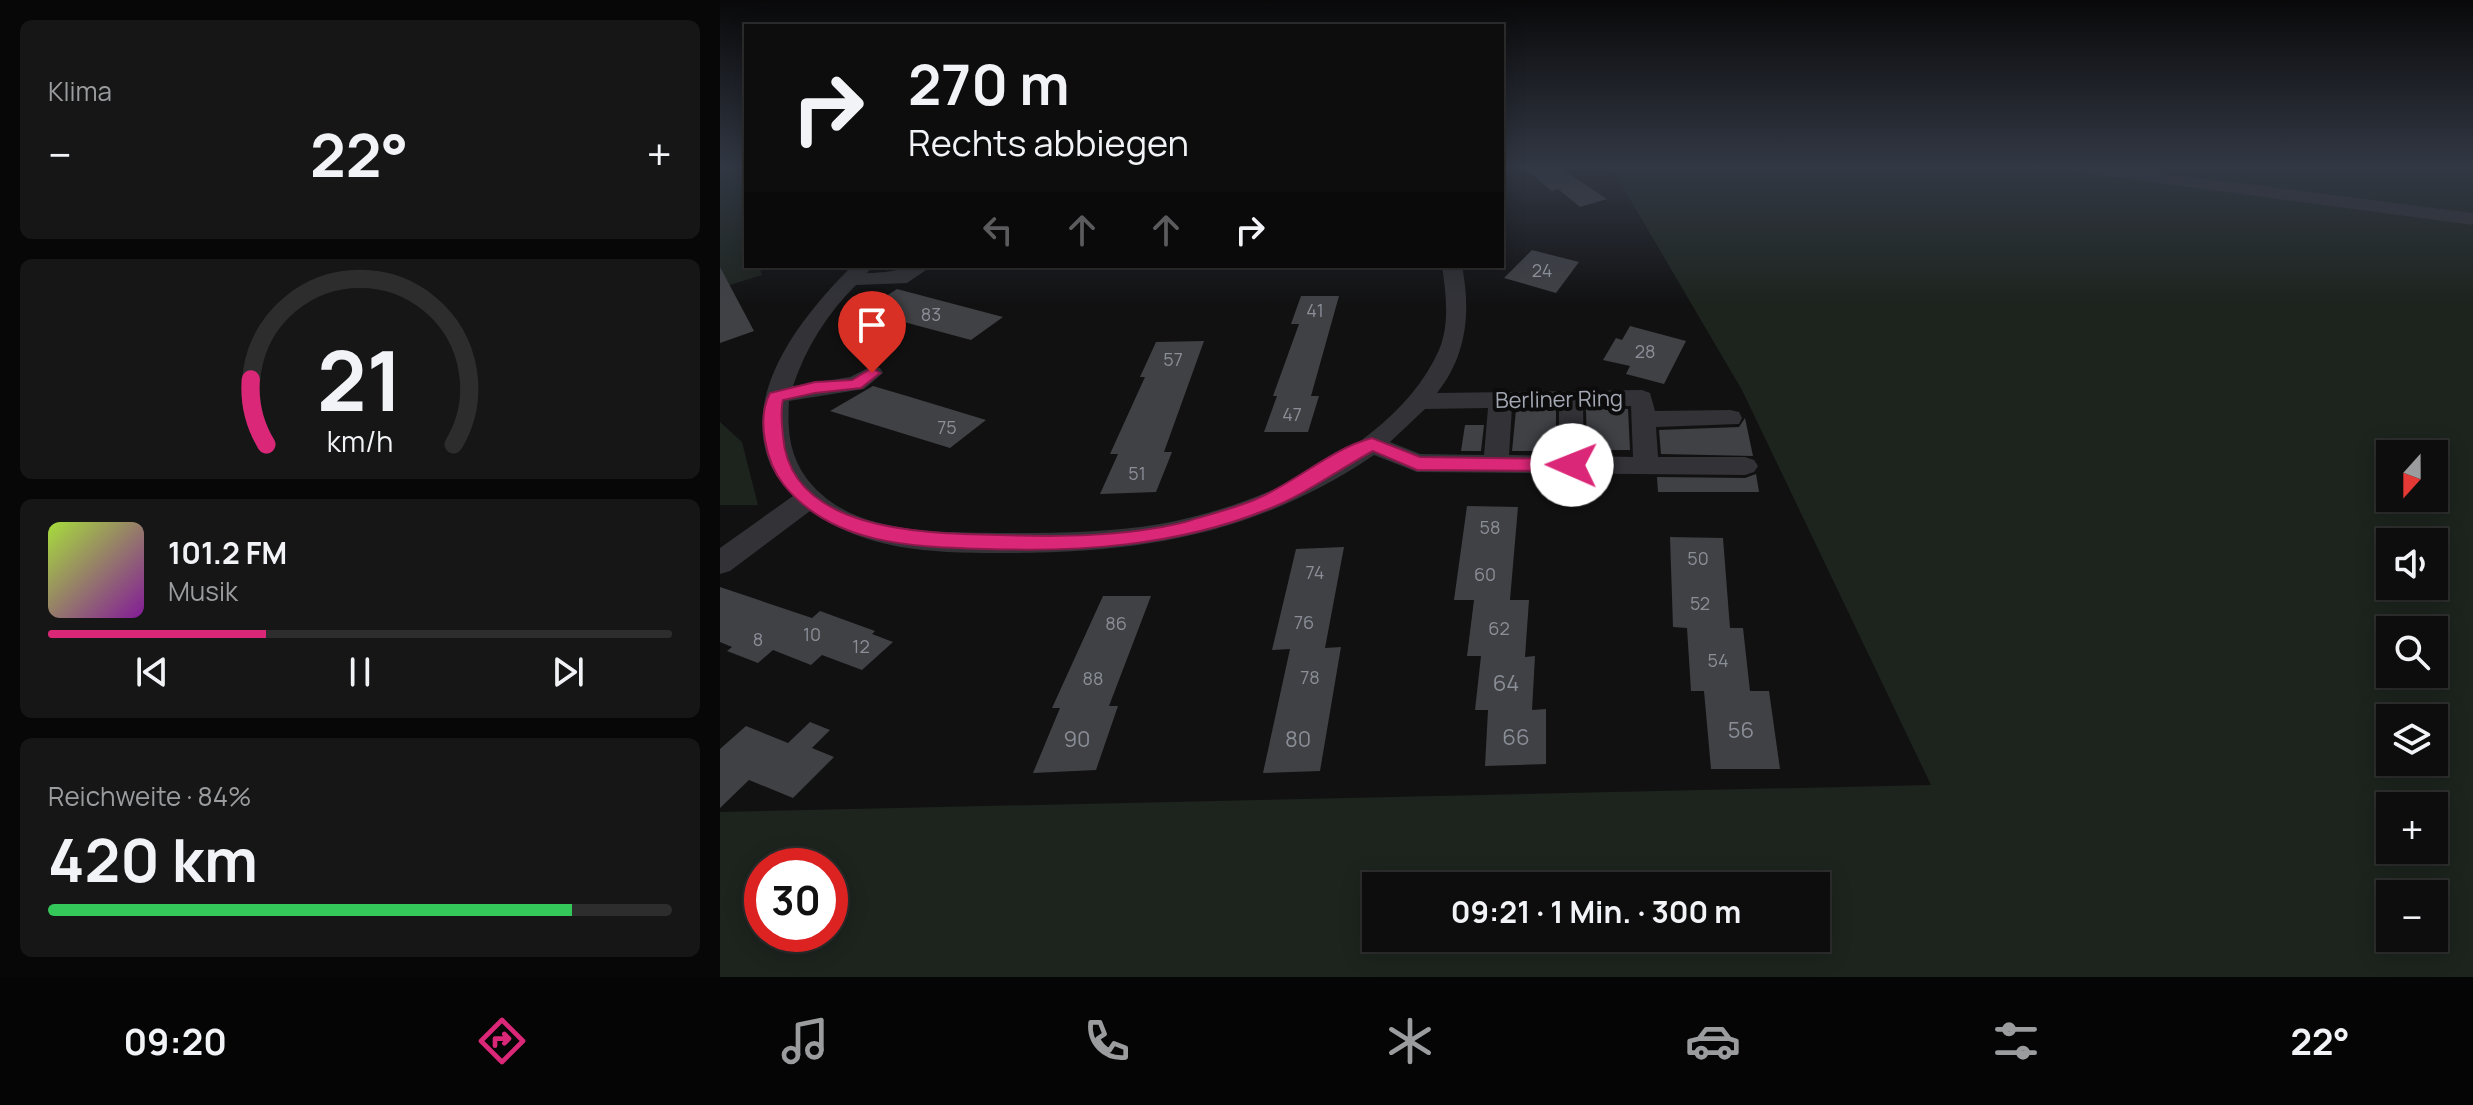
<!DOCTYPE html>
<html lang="de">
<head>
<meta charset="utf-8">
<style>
  :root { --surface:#0d0d0e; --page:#161617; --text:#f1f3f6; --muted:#9a9c9e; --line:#2d2d2e; --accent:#db2777 }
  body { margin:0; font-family:Manrope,sans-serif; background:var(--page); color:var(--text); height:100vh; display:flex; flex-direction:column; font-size:30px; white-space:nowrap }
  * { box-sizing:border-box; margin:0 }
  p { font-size:26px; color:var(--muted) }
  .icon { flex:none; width:44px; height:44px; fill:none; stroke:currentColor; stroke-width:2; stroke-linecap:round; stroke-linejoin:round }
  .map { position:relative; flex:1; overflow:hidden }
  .sheet { display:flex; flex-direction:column; gap:20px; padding:20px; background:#070708; width:720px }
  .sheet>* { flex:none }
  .hud { position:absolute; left:24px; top:24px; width:760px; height:244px; border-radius:0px; box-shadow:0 4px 20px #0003,0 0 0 2px var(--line); background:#0d0d0e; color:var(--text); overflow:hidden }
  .needle { width:52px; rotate:201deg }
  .buttons { position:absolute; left:1656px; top:440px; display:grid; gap:16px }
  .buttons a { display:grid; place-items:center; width:72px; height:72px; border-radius:0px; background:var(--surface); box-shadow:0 4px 20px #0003,0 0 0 2px var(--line); font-size:40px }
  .speed { position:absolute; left:24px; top:848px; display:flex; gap:16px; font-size:40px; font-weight:700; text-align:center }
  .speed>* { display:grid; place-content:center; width:104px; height:104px; border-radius:50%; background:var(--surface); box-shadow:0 4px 20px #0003,0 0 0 2px var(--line); line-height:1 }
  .speed .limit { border:12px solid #d22; background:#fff; color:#111 }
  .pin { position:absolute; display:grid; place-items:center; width:68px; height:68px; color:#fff; margin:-82px -34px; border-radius:50% 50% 50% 0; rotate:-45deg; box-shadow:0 0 8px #0007 }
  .pin .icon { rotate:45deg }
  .me { position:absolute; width:88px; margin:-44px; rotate:271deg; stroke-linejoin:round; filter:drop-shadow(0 0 6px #0008) }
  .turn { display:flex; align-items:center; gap:28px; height:168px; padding:0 32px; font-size:36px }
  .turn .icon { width:104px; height:104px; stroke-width:2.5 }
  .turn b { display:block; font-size:56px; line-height:68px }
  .lanes { display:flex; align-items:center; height:76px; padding:0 32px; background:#0003; justify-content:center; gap:40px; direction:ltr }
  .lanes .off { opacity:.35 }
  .big { font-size:60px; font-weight:700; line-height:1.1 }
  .sheet .card { flex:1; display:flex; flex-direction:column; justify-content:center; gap:12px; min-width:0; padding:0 28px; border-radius:12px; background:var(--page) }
  .sheet .dial { align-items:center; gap:0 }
  .dial svg { height:208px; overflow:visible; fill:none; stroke:var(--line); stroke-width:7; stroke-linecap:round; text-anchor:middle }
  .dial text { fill:var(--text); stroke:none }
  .song { display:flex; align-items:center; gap:24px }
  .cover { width:96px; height:96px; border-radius:12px; background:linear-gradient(135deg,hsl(80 70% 55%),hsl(290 70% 35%)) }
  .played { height:8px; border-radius:4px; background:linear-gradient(90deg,var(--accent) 35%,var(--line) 35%) }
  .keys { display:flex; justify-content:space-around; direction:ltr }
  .heat { display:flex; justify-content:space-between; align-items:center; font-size:44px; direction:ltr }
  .charge { height:12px; border-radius:6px; background:linear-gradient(90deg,#34c759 84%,var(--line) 0) }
  .trip { position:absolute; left:642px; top:872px; width:468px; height:80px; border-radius:0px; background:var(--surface); box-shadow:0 4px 20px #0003,0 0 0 2px var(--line); font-weight:700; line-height:80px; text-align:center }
  .tabs { display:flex; height:128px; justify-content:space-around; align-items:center; background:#050506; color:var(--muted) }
  .tabs .icon { width:56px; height:56px }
  .tabs .current { color:var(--accent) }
  .tabs b { font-size:36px; color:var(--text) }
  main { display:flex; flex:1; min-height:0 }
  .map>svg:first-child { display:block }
  .green { fill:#1d241e; fill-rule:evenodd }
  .building { fill:#404145 }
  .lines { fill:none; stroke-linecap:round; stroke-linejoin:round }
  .minor { fill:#323237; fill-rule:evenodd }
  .route { fill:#db2777; stroke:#8e194d; stroke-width:2 }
  .labels { text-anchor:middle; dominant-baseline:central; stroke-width:8; stroke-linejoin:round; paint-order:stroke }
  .number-label { font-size:18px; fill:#8a8e97 }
  .street-label { font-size:22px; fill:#a2a7b2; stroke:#0c0c0d }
  .near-number-label { font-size:22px; fill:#8a8e97 }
</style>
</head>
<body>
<main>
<section class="sheet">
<div class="card"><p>Klima</p>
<div class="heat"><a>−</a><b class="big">22°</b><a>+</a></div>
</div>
<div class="card dial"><svg viewBox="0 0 100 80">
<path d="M14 69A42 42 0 1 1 86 69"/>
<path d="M14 69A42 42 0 0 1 8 44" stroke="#db2777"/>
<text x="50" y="56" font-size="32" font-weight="700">21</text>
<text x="50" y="72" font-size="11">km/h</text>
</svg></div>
<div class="card">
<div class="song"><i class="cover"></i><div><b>101.2 FM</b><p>Musik</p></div></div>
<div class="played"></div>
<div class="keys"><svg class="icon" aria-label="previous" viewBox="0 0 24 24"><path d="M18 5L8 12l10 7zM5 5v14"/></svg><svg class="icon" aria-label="pause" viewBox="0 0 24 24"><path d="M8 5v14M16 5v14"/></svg><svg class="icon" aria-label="next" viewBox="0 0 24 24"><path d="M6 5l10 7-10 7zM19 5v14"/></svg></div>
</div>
<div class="card"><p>Reichweite · 84%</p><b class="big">420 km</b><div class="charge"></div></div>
</section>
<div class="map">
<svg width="1753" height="977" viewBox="0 0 1753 977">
  <rect width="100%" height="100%" fill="#111112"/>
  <path class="green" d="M0 167H26V266H39L42 275 0 288Z
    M891 167H1336L1753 221V977H0V812L1211 785 1022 390ZM1670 454H1714V498H1670ZM1670 542H1714V586H1670ZM1670 630H1714V674H1670ZM1670 718H1714V762H1670ZM1670 806H1714V850H1670ZM42 866H110V934H42ZM656 886H1096V938H656ZM1670 894H1714V938H1670Z
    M1373 167H1753V217Z
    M0 422 22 442 38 505H0Z"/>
  <path class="building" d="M803 167H839L887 199 860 207 838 189 832 191Z
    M812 250 859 262 836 293 784 278Z
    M0 267 34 331 0 343Z
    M177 289 211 298 283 317 251 340 143 311Z
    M581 296H619L591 396H599L588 432H544L557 396H553L579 324H571Z
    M910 326 966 341 944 384 906 374 910 366 883 360 896 338 902 340Z
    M484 341 444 452H452L436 492 380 494 398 454H390L425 377H420L436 342Z
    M153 386 187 396 266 420 230 448 110 411Z
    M866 409H908L910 450H867Z
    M796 410H836V451H792Z
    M1025 418 1033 456 941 454 939 430 1019 427Z
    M745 425H764L761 451H741Z
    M1036 474 1039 492H938L937 477 1025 478Z
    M747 506 798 507 790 600H809L805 657 815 656 812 710 826 709V764L765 766 768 710H755L761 656H747L754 600H734Z
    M950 537 1003 538 1010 628H1023L1030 691H1049L1060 769H991L984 691H971L967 628 953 627Z
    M624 547 605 648 621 647 600 771 543 773 570 649 552 650 576 549Z
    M0 587 92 618 100 611 155 631 152 634 173 642 142 670 102 655 91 665 53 650 38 663 7 651 12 647 0 642Z
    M383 596H431L389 706H398L376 770 313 773 340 708H332Z
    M90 722 110 730 92 748 114 757 73 798 29 780 0 808V749L26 726 68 743Z"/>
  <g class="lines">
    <path class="minor" d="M1346 167H1396L1753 213V225L1355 172Z
      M132 266H153L147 273C173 273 187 266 212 266L187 283 136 285C107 314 86 347 73 386L130 377 152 366 160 368 163 373 144 389 69 401C67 434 70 460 93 486 136 534 217 532 276 533 331 533 386 533 440 524 537 507 677 446 719 350 730 324 726 293 722 266H742C751 312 747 355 717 393L922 390 930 393 935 411 1010 410 1019 412 1022 418 1019 424 936 427 938 457H1025L1034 460 1038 466 1034 472 1025 475 697 472 654 455C534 536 419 554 277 553 210 553 146 550 90 511L10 571 0 574V548L73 496C66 487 56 476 51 466 19 393 83 315 132 266ZM863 406H911L913 457 864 456ZM792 407H839V456L789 455ZM768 408 764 455 700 454 670 442 705 409Z"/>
  </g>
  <linearGradient id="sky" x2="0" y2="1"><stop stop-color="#09090a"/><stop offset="0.55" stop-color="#323844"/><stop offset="1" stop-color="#323844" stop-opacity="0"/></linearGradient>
  <rect width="1753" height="304" fill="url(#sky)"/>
  <path class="route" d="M152 368 160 373 141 388 95 393 63 400C60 412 62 424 63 436 70 533 207 533 278 535 338 537 405 537 465 522 487 515 512 509 534 500 574 484 610 449 652 438L700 457 852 459 861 465 852 471 697 470 653 451C618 470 583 496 546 510 456 546 361 552 265 549 194 547 112 545 64 485 46 463 36 419 50 393L95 382 132 380Z"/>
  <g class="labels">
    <g class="number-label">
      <text x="822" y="270">24</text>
      <text x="595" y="310">41</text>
      <text x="211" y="314">83</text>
      <text x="925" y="351">28</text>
      <text x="453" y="359">57</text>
      <text x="572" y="414">47</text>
      <text x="227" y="427">75</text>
      <text x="417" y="473">51</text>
      <text x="770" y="527">58</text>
      <text x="978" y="558">50</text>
      <text x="595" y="572">74</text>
      <text x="765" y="574">60</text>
      <text x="980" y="603">52</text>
      <text x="584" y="622">76</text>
      <text x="396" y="623">86</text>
      <text x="779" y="628">62</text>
      <text x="92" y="634">10</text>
      <text x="38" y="639">8</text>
      <text x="141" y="646">12</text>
      <text x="998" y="660">54</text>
      <text x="590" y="677">78</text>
      <text x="373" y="678">88</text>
    </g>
    <g class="street-label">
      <text transform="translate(839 399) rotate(-1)">Berliner Ring</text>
    </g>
    <g class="near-number-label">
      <text x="786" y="683">64</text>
      <text x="1021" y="730">56</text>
      <text x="796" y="737">66</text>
      <text x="357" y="739">90</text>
      <text x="578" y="739">80</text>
    </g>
  </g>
</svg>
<div class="buttons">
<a><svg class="needle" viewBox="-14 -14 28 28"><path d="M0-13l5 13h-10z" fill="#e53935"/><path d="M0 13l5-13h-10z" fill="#9a9c9e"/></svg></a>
<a><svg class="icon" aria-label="sound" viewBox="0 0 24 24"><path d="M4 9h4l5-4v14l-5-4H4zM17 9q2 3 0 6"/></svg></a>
<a><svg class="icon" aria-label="search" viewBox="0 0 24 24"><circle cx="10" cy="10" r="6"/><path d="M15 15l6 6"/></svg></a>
<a><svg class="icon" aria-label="layers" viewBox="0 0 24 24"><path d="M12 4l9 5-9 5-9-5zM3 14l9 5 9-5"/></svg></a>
<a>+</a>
<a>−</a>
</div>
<div class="speed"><div class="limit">30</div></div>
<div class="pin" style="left:152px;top:373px;background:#d93025"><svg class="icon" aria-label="arrive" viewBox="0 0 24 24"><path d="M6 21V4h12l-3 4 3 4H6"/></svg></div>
<svg class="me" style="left:852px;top:465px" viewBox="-20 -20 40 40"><circle r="19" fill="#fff"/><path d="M0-13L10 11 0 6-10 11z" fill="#db2777"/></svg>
<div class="trip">09:21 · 1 Min. · 300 m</div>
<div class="hud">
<div class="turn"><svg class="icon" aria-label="right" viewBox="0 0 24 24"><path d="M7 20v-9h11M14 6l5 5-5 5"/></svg><div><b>270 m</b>Rechts abbiegen</div></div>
<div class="lanes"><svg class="icon off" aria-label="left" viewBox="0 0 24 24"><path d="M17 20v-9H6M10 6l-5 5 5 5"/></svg><svg class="icon off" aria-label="ahead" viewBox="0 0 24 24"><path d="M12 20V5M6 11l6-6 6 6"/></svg><svg class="icon off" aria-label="ahead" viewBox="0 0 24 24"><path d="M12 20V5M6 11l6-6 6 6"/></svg><svg class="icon" aria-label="right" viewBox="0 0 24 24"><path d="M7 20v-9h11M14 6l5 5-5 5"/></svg></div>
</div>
</div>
</main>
<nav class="tabs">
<b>09:20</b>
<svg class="icon current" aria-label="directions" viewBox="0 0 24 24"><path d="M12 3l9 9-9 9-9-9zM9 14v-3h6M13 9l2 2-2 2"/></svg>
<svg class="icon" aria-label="music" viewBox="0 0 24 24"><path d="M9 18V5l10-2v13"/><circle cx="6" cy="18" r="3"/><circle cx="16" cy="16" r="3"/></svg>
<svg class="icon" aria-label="phone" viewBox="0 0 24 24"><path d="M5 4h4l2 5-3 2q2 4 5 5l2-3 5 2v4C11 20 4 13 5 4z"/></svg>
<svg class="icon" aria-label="climate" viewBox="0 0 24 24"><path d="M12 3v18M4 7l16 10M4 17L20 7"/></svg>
<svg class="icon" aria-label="car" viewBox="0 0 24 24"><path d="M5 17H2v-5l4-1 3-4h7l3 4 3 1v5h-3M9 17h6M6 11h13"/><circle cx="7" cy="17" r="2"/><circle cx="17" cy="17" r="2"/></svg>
<svg class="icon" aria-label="filters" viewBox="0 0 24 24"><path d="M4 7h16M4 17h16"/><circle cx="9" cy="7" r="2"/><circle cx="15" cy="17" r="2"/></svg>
<b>22°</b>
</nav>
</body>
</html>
